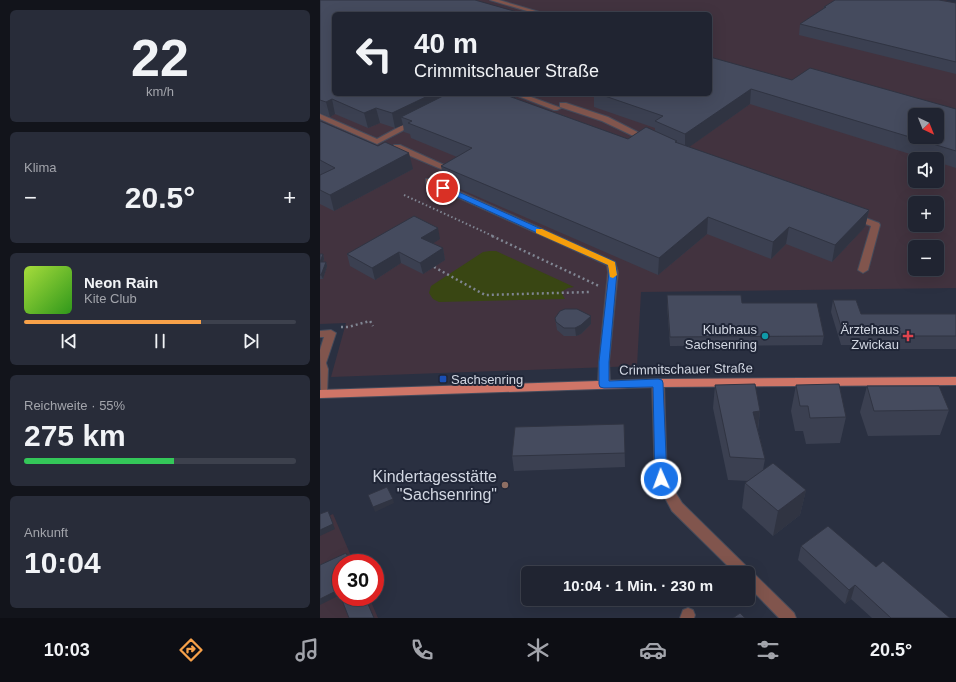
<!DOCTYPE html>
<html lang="de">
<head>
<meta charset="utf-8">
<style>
  :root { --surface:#202431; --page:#282c39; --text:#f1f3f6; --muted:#a2a4ab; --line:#3d414d; --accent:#f7a149 }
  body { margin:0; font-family:Helvetica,sans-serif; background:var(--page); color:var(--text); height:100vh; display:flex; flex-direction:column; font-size:15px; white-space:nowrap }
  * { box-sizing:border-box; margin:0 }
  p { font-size:13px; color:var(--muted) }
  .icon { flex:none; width:22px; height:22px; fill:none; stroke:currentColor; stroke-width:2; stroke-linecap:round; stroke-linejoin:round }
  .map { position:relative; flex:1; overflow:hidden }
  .details { display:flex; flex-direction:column; gap:10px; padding:10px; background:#12141b; width:320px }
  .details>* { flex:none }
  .guide { position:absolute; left:12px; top:12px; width:380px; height:84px; border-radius:6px; box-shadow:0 4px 16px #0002,0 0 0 1px var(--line); background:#202431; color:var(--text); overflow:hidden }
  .needle { width:26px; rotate:137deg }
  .tools { position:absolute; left:588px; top:108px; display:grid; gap:8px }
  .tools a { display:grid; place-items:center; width:36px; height:36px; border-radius:6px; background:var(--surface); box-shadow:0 4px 16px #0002,0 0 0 1px var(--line); font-size:20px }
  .speed { position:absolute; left:12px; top:554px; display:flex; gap:8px; font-size:20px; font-weight:700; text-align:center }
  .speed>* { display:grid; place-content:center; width:52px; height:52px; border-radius:50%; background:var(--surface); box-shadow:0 4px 16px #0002,0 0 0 1px var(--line); line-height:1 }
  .speed .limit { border:6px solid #d22; background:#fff; color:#111 }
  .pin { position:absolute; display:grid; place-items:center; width:34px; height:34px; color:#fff; margin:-17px; border:2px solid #fff; border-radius:50%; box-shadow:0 1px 4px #0007 }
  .me { position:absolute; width:44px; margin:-22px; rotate:358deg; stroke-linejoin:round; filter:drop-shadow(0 0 3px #0008) }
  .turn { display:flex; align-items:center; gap:14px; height:84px; padding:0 16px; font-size:18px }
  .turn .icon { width:52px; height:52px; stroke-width:2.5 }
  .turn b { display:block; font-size:28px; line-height:34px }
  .big { font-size:30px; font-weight:600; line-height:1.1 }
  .details .card { flex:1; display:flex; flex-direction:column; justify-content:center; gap:6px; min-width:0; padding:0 14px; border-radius:6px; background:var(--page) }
  .details .dial { align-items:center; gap:0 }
  .dial b { font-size:52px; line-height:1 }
  .song { display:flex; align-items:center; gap:12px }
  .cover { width:48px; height:48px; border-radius:6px; background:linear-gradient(135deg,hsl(80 70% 55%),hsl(110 70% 35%)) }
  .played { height:4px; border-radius:2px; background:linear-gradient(90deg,var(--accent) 65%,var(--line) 65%) }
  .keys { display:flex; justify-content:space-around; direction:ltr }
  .heat { display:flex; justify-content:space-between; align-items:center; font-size:22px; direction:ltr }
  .charge { height:6px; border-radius:3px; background:linear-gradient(90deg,#34c759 55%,var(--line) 0) }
  .trip { position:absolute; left:201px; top:566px; width:234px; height:40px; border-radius:6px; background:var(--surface); box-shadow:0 4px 16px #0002,0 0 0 1px var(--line); font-weight:600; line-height:40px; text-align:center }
  .menu { display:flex; height:64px; justify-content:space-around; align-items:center; background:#0d0e14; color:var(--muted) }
  .menu .icon { width:28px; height:28px }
  .menu .active { color:var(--accent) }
  .menu b { font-size:18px; color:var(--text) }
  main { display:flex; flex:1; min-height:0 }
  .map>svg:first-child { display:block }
  .industrial { fill:#42333f; fill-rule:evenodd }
  .green { fill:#394613 }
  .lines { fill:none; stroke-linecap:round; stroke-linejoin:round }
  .minor-casing { stroke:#454b5b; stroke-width:2 }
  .major-casing { stroke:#454b5b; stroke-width:2 }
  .path-far1 { stroke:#808693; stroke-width:2; stroke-dasharray:1.5 2.5; stroke-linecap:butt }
  .path { stroke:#808693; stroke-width:2.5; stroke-dasharray:2 3; stroke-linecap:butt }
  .minor { fill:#81554d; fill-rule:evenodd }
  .major { fill:#cf7567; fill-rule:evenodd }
  .wall { fill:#3b4051 }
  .shaded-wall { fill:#303442 }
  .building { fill:#454b5e; stroke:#303442; fill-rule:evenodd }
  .route { fill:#1a73e8; stroke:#114b97 }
  .slow { fill:#f59e0b }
  .culture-dot { fill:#0f9aa8; stroke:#202637; stroke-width:1.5 }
  .health-dot { fill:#e0444e; stroke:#202637; stroke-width:1.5 }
  .transit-dot { fill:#1a4fb4; stroke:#202637; stroke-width:1.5 }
  .education-dot { fill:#8d6e63; stroke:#202637; stroke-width:1.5 }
  .labels { text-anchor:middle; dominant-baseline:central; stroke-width:4; stroke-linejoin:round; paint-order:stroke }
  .poi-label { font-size:13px; fill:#d2d7e2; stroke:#202637; text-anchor:end }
  .street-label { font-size:13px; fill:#d2d7e2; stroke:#202637 }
  .near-poi-label { font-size:16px; fill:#d2d7e2; stroke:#202637; text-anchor:end }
</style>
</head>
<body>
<main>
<section class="details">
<div class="card dial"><b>22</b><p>km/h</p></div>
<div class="card"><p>Klima</p>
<div class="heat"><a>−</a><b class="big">20.5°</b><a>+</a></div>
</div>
<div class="card">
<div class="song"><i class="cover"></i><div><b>Neon Rain</b><p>Kite Club</p></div></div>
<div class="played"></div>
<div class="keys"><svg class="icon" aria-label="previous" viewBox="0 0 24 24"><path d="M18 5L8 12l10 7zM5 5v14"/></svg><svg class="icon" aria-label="pause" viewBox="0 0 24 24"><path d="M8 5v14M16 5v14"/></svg><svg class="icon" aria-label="next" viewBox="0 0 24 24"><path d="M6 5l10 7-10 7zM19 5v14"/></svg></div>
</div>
<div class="card"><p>Reichweite · 55%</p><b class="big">275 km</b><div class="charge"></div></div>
<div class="card"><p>Ankunft</p><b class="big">10:04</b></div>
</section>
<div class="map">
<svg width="636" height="618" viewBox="0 0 636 618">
  <rect width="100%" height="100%" fill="#2a3041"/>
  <path class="industrial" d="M0 0H624L636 3V288L321 292 317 366 11 377 26 323 0 324ZM14 14H390V94H14ZM595 115H617V137H595ZM595 159H617V181H595ZM595 203H617V225H595ZM595 247H617V269H595Z
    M13 514 34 563H21V597H49L58 618H0V520Z"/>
  <path class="green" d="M170 251H176L254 287 248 288 241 292 245 299 119 302 113 299 109 293 111 286 163 252Z"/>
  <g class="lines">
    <defs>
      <path id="minor" d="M170 0H179L226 14H217Z
        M193 94H203L241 108 237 110H234Z
        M240 103H246L288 117 333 140 332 142H326L282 121 240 107Z
        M0 114 57 139 92 120H95L99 122 57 144 0 119Z
        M74 145H80L135 170 134 172H128L74 149Z
        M106 179H112L295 262 298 272 289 362 290 384 288 387H280L278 384 279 362 288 272 287 265 106 183Z
        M535 214 559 223 560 225 548 270 543 273 538 270 551 226 532 219 531 217 532 215Z
        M11 330 16 333 6 363 8 369 7 393 5 396 1 397 0 350 4 337H0V331Z
        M338 379 342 380 344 383 347 479 362 503 474 613 476 618H459L428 586V573H415L352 511 335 479 332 383 334 380Z
        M368 608 373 610 375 615 374 618H360L363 610Z"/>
      <path id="major" d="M636 377V385L338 387 0 398V390L338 379Z"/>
    </defs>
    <use href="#minor" class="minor-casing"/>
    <use href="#major" class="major-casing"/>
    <path class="path-far1" d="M84 195 175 237"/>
    <path class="path" d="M172 236 279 286
      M114 267 165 295 271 292
      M21 327H28L50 321 53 326"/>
    <use href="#minor" class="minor"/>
    <use href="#major" class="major"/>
  </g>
  <path class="wall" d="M0 0 14 94 196 97 194 98 308 139 335 131V128L274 107V94H390L472 80 636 109V168L617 162V159H606L430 104 369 147 549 210 545 227 512 262 466 244 451 259 387 234 338 275 124 182 121 166 137 157 91 138 90 134 84 132 83 125 75 128 60 123 48 128 15 114 10 117 0 113Z
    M636 3V74L479 35 480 24 503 9 504 7Z
    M0 118 1 121 93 169 14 211 0 204V175H1L0 174Z
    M120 239 113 243 123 248 125 260 103 274 81 263 55 280 30 266 27 254Z
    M0 254H3L4 259 3 262H6L7 266 3 279H0Z
    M347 295 422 303 504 336 502 345 350 346 347 305Z
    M513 300 541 314H636V349H545L544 345H521L511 312Z
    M235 318 271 324 261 334 256 336H244L237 330Z
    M395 385 440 411 438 430 445 459 443 470 486 490 480 515 453 536 422 508 425 483 429 481 408 480 393 408Z
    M476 385 526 417 520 443 486 444 483 431H475L471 411Z
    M547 386 629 410 620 435 548 436 540 412Z
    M304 424 305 467 194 471 192 456Z
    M481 546 556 567 630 618H552L531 599 525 604 478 560Z"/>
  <path class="shaded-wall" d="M431 89 430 104 365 150V134Z
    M112 94H145L81 117 83 125 75 128 72 113Z
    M178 94H196V97L179 107Z
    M12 99 15 114 10 117 6 102Z
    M56 108 60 123 48 128 44 113Z
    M89 153 93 169 14 211 10 195Z
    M549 210 545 227 512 262 515 245Z
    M388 217 387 234 338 275 339 258Z
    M469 227 466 244 451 259 453 242Z
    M118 228 120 239 104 249 101 238Z
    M123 248 125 260 103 274 100 263Z
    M79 252 81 263 55 280 52 268Z
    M3 254 4 259 1 267 0 262Z
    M6 262 7 266 3 279 1 275Z
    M271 316V324L261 334 256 336 255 328Z
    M440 411 437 433 433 412Z
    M486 490 480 515 453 536 458 511Z
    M73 499 74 503 55 512 53 507Z
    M13 524 15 529 0 536V530Z
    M535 585 531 599 525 604 529 590Z
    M18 590 20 595 0 605V599Z"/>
  <path class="building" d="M0 0H155L201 13 200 14H14V94H112L72 113 56 108 44 113 12 99 6 102 0 100Z
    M515 0H619L636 3V62L480 24 506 7H504Z
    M390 57 472 80 490 68 636 109V151L431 89 365 134 335 121 343 116 279 94H390ZM595 115H617V137H595Z
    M127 94H183L308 139 326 127 357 141 355 142 549 210 515 245 469 227 453 242 388 217 339 258 121 166 152 148 88 123 92 121 81 117Z
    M0 121 58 146 65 142 89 153 10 195 0 190V175L15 168 0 160Z
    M94 216 118 228 101 238 123 248 100 263 79 252 52 268 27 254Z
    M0 254H3L0 262H6L1 275H0Z
    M347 295H421L422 303H497L504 336 350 337Z
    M513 300H536L541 314H636V336H548L547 333H523Z
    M245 309H257L271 316 261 325 255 328H244L236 322 235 318 240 311Z
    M435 384 440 411 433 412 445 459 410 457 395 385Z
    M519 384 526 417 490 418 488 406H480L476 385Z
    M547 386H619L629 410 554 411Z
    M304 424 305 453 192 456 195 427Z
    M453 463 486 490 458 511 425 483Z
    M67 487 73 499 53 507 48 495Z
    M8 511 13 524 0 530V514Z
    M508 526 556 567 563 561 630 618H571L535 585 529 590 481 546Z
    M26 553 31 563H21V597H45L54 618H29L18 590 0 599V565Z
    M420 613 425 618H413Z"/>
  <path class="route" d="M123 185 295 262 297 272 289 362V381L338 379 342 380 343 383 347 479 345 482 341 484 337 482 335 479 333 387 284 388 280 387 279 384V362L289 272 288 265 120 189V186Z"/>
  <path class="slow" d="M216 229H222L295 262 297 275 293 278 290 277 288 265 216 233Z"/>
  <circle class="culture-dot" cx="445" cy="336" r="4"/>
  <path class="health-dot" d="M586 330h4v4h4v4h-4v4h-4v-4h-4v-4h4z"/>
  <rect class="transit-dot" x="119" y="375" width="8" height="8" rx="2"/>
  <circle class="education-dot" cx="185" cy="485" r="4"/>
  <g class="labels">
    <g class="poi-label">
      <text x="437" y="329">Klubhaus<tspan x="437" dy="15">Sachsenring</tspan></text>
      <text x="579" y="329">Ärztehaus<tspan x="579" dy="15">Zwickau</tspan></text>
      <text x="131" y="379" text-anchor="start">Sachsenring</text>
    </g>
    <g class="street-label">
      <text transform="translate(366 369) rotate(-1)">Crimmitschauer Straße</text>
    </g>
    <g class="near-poi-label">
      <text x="177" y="476">Kindertagesstätte<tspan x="177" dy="18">"Sachsenring"</tspan></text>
    </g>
  </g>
</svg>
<div class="tools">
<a><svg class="needle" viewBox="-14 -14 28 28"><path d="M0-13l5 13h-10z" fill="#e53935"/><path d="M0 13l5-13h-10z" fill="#a2a4ab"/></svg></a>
<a><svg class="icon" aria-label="sound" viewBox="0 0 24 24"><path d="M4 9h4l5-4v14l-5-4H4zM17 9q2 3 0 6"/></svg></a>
<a>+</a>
<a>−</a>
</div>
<div class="speed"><div class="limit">30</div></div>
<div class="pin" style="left:123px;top:188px;background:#d93025"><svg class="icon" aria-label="arrive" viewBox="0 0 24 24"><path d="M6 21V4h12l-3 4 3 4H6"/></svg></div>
<svg class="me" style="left:341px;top:479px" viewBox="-20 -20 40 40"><circle r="17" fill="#1a73e8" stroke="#fff" stroke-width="3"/><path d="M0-11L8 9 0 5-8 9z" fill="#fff"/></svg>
<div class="trip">10:04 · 1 Min. · 230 m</div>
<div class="guide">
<div class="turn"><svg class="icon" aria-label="left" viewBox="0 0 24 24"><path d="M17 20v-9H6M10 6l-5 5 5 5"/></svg><div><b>40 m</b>Crimmitschauer Straße</div></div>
</div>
</div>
</main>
<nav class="menu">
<b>10:03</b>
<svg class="icon active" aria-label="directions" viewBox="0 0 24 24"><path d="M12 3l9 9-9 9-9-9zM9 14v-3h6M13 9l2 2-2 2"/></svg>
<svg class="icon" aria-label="music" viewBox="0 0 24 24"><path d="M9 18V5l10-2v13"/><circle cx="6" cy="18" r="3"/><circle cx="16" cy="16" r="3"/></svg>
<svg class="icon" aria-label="phone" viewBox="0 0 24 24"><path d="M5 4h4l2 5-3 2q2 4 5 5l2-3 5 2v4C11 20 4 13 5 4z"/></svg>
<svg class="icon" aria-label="climate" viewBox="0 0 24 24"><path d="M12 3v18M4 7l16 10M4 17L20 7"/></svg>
<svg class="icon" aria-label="car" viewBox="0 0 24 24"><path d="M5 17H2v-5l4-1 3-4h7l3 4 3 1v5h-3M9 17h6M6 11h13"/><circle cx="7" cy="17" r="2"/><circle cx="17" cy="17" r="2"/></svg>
<svg class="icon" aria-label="filters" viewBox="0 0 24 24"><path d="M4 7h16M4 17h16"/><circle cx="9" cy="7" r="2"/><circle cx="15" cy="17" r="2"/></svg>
<b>20.5°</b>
</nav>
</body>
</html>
